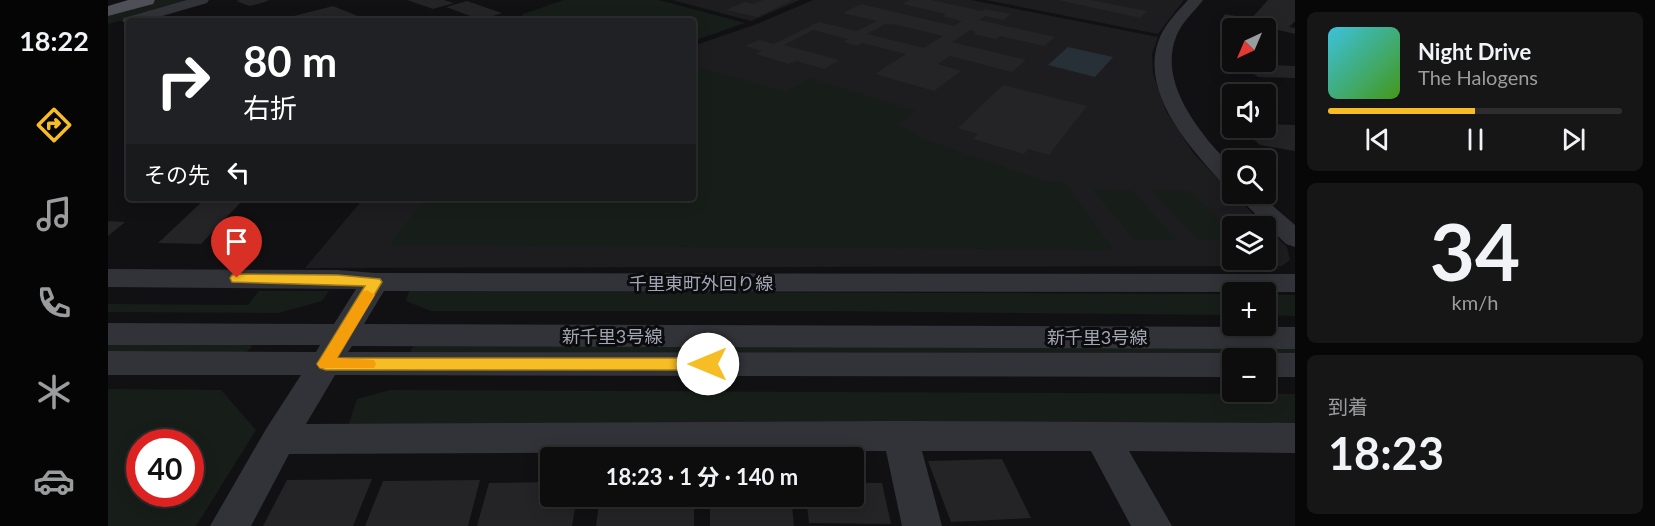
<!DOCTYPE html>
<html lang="ja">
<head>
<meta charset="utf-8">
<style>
  :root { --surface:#0d0d0e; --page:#161617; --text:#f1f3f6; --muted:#9a9c9e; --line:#2d2d2e; --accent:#f7bd25 }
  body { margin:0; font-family:Lato,"Noto Sans JP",sans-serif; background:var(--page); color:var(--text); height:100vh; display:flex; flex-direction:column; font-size:22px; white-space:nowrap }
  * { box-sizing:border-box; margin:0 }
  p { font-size:20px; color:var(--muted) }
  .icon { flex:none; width:33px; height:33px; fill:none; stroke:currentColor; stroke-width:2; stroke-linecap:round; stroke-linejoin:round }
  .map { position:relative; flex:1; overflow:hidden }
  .sheet { display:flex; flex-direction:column; gap:12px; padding:12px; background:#070708; width:360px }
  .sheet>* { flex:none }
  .top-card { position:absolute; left:18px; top:18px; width:570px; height:183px; border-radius:6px; box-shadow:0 3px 15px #0003,0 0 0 2px var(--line); background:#202124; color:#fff; overflow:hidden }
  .needle { width:39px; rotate:224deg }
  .buttons { position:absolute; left:1114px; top:18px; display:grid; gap:12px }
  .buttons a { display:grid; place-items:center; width:54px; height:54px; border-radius:6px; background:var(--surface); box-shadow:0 3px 15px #0003,0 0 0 2px var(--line); font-size:30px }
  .speed { position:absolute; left:18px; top:429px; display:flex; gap:12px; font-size:30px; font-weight:700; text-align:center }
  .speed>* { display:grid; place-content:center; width:78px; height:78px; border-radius:50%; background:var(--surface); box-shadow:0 3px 15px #0003,0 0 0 2px var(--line); line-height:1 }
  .speed .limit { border:9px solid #d22; background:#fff; color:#111 }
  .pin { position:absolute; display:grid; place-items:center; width:51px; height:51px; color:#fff; margin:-62px -26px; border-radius:50% 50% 50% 0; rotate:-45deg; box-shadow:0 0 6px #0007 }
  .pin .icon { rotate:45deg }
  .me { position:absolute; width:66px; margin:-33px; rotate:270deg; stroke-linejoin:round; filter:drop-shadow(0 0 4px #0008) }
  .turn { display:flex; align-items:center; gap:21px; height:126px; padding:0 18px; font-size:27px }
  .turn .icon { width:78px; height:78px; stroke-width:2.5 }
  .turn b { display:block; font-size:42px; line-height:51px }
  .then { display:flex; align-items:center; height:57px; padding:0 18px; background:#0003; gap:12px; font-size:22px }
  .big { font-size:45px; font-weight:700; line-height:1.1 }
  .sheet .tile { flex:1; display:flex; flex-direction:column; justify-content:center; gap:9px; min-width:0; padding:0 21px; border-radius:9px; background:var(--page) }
  .sheet .dial { align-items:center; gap:0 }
  .dial b { font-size:78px; line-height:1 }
  .song { display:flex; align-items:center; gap:18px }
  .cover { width:72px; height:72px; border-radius:9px; background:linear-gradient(135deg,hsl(190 70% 55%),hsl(100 70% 35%)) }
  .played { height:6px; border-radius:3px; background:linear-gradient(90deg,var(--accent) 50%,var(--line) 50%) }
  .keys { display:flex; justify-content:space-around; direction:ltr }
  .trip { position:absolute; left:432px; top:447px; width:324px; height:60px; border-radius:6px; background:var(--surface); box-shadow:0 3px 15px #0003,0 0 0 2px var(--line); font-weight:700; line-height:60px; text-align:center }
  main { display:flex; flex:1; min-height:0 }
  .dock { display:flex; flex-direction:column; width:108px; justify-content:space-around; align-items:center; background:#050506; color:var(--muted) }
  .dock .icon { width:42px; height:42px }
  .dock .on { color:var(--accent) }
  .dock b { font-size:27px; color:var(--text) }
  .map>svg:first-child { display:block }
  .built { fill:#1d1d20 }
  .green { fill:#171e19; fill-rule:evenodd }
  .water { fill:#272f37 }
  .building { fill:#242427; fill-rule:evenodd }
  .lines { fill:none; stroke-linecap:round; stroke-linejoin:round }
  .minor { fill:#323338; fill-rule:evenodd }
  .major { fill:#4e4f57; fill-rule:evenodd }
  .route { fill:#f7bd25; stroke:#a17b18; stroke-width:1.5 }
  .slow { fill:#f59e0b }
  .labels { text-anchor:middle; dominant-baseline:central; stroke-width:6; stroke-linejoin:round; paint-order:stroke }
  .street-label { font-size:18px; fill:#a2a6b4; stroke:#0c0c0e }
</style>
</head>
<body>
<main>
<nav class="dock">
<b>18:22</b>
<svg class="icon on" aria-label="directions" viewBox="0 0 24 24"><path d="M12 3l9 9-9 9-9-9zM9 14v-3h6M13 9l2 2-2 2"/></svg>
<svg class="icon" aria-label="music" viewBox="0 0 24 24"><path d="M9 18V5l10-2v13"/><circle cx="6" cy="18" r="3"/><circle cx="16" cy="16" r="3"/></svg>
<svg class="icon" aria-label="phone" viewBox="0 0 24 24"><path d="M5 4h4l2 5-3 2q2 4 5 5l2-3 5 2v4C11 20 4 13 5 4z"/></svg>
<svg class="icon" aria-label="climate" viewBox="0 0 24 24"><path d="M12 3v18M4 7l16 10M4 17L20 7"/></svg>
<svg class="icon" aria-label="car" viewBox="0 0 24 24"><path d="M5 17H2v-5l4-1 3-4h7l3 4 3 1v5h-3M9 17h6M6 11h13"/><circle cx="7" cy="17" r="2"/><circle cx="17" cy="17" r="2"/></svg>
</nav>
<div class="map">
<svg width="1187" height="526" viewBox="0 0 1187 526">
  <rect width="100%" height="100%" fill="#111113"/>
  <path class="built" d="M564 0H692L643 21Z
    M705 0H863L1050 37 1044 54 1045 74 1058 111 1086 154 1157 226H1125V260H1158V227L1179 247 1182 260 1174 266 197 268 256 198H585V46L649 24Z
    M878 0H1076L1050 34Z"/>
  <path class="green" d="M49 0H85L0 24V13Z
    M456 0H551L637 23 585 41V21H411L415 14Z
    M597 69 678 92 701 78 808 111 791 123 812 138 937 181 956 182 1006 250 281 245 318 198H585V73Z
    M985 189 1024 190 1068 240 1025 239Z
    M1043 190 1082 191 1125 232V241L1090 240Z
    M151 291H221L214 301 170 313 0 312V304L140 305Z
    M301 291 1125 294V315L716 311H323L298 301Z
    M1158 295H1187V316L1158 315Z
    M0 344 142 345 144 347 137 353 0 352Z
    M307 346 1187 348V356L307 353 303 352V349Z
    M0 389 113 390 148 430 88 526H0ZM82 442V494H32V442Z
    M282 390 1187 394V423L240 427 249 399Z"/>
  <path class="water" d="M960 47 1005 57 987 77 940 65Z"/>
  <path class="building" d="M132 0H160V1L142 6 128 1Z
    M299 0H336L346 3 325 9Z
    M655 0H685L649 17 618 10 637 2 645 4Z
    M802 0H823L874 11 877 9 903 14 896 20 877 16 871 20 947 37 936 46 892 36 888 39 865 34 868 32 862 30 844 42 918 60 904 72 842 56 830 64 853 71 826 91 767 74 798 54 754 43 749 46 735 42 740 39 705 30 676 45 731 60 716 69 688 61 681 64 648 54 654 51 637 46 651 40 666 44 711 22 749 31 769 21 735 13 753 4 846 26 854 21 834 16 838 14 794 4ZM777 24 790 25 835 36 816 48 759 34Z
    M950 0H982L1039 11 1032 18Z
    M1160 0H1187V21L1181 27 1187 28V34L1115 17 1117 14 1143 19Z
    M359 1 394 13 373 20 338 7Z
    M225 6 262 21H170V20Z
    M1132 64 1187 66V78L1150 77Z
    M895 85 979 106 941 155 920 149 916 154 865 139 870 134 850 128Z
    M1158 124 1187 125V151L1152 145 1132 128H1158Z
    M98 198H137L93 244 50 243Z
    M0 221 17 222 0 236Z
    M894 459 923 518 843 522 820 461Z
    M264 479 245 526H155L179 480Z
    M372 480 360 526H257L275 481Z
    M442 482V496H469L464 526H369L381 483Z
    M746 483H774L783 524 701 523 698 496H746Z
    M492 496H586V526H488Z
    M602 496H683L686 526H602Z"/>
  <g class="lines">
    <path class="minor" d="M79 0H101L99 3 37 21H21V25L14 21 16 18Z
      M1080 0H1095C1086 12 1073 23 1068 37 1053 76 1080 116 1104 145 1121 165 1125 161 1125 188L1117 186C1083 149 1029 91 1052 37 1058 23 1070 11 1080 0Z
      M1127 194H1151L1187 225V247L1178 244Z
      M0 269 230 270 267 273 1187 274V292L276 291 256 324 1187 327V349L244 346 240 352 1125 353 1137 358H1125V377L227 375 198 424 792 421 1187 423V453L1021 451 1064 526H1023L983 451H814L834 526H794L778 451 181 454 143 526H102L158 429 193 375H0V351L208 352 212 345H0V323L226 324 248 289 0 287Z
      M1158 353H1187V377H1158V358H1146Z"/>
    <path class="major" d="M20 0H47L45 4 0 16V6Z"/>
  </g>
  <path class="route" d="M129 274 230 275 272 279 274 282 229 358H600L605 360 608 364 605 369 600 370H218L212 368 209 364 257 286 124 282 122 278 124 275Z"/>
  <path class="slow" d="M259 290 267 295 229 358 266 360 268 364 266 368H212L209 364 212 360 254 292Z"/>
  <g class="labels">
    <g class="street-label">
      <text x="593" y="283">千里東町外回り線</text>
      <text x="504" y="336">新千里3号線</text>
      <text x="989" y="337">新千里3号線</text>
    </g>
  </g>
</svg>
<div class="buttons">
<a><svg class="needle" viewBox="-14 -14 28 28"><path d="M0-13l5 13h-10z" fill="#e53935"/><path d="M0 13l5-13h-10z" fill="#9a9c9e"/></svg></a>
<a><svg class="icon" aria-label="sound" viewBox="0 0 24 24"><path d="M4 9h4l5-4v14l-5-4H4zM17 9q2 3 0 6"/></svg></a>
<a><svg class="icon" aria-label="search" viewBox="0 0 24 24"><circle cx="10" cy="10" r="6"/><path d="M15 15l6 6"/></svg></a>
<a><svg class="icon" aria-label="layers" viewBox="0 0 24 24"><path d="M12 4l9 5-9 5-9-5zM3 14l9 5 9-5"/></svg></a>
<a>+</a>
<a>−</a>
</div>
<div class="speed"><div class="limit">40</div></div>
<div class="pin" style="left:129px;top:278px;background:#d93025"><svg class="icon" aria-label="arrive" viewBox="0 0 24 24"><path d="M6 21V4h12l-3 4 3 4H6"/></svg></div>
<svg class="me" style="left:600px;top:364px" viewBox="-20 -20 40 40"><circle r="19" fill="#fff"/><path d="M0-13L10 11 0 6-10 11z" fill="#f7bd25"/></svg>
<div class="trip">18:23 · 1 分 · 140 m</div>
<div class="top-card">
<div class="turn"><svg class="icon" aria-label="right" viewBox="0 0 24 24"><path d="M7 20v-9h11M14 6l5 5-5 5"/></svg><div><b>80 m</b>右折</div></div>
<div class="then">その先<svg class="icon" aria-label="left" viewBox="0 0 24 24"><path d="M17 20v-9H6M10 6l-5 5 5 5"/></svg></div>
</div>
</div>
<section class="sheet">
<div class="tile">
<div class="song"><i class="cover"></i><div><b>Night Drive</b><p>The Halogens</p></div></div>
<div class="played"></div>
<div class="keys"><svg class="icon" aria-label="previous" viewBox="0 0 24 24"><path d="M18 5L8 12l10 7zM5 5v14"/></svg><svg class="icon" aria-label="pause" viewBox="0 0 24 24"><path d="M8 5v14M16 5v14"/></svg><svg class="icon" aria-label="next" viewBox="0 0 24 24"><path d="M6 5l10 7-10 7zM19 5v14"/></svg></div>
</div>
<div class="tile dial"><b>34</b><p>km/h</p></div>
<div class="tile"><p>到着</p><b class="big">18:23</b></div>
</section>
</main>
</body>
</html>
